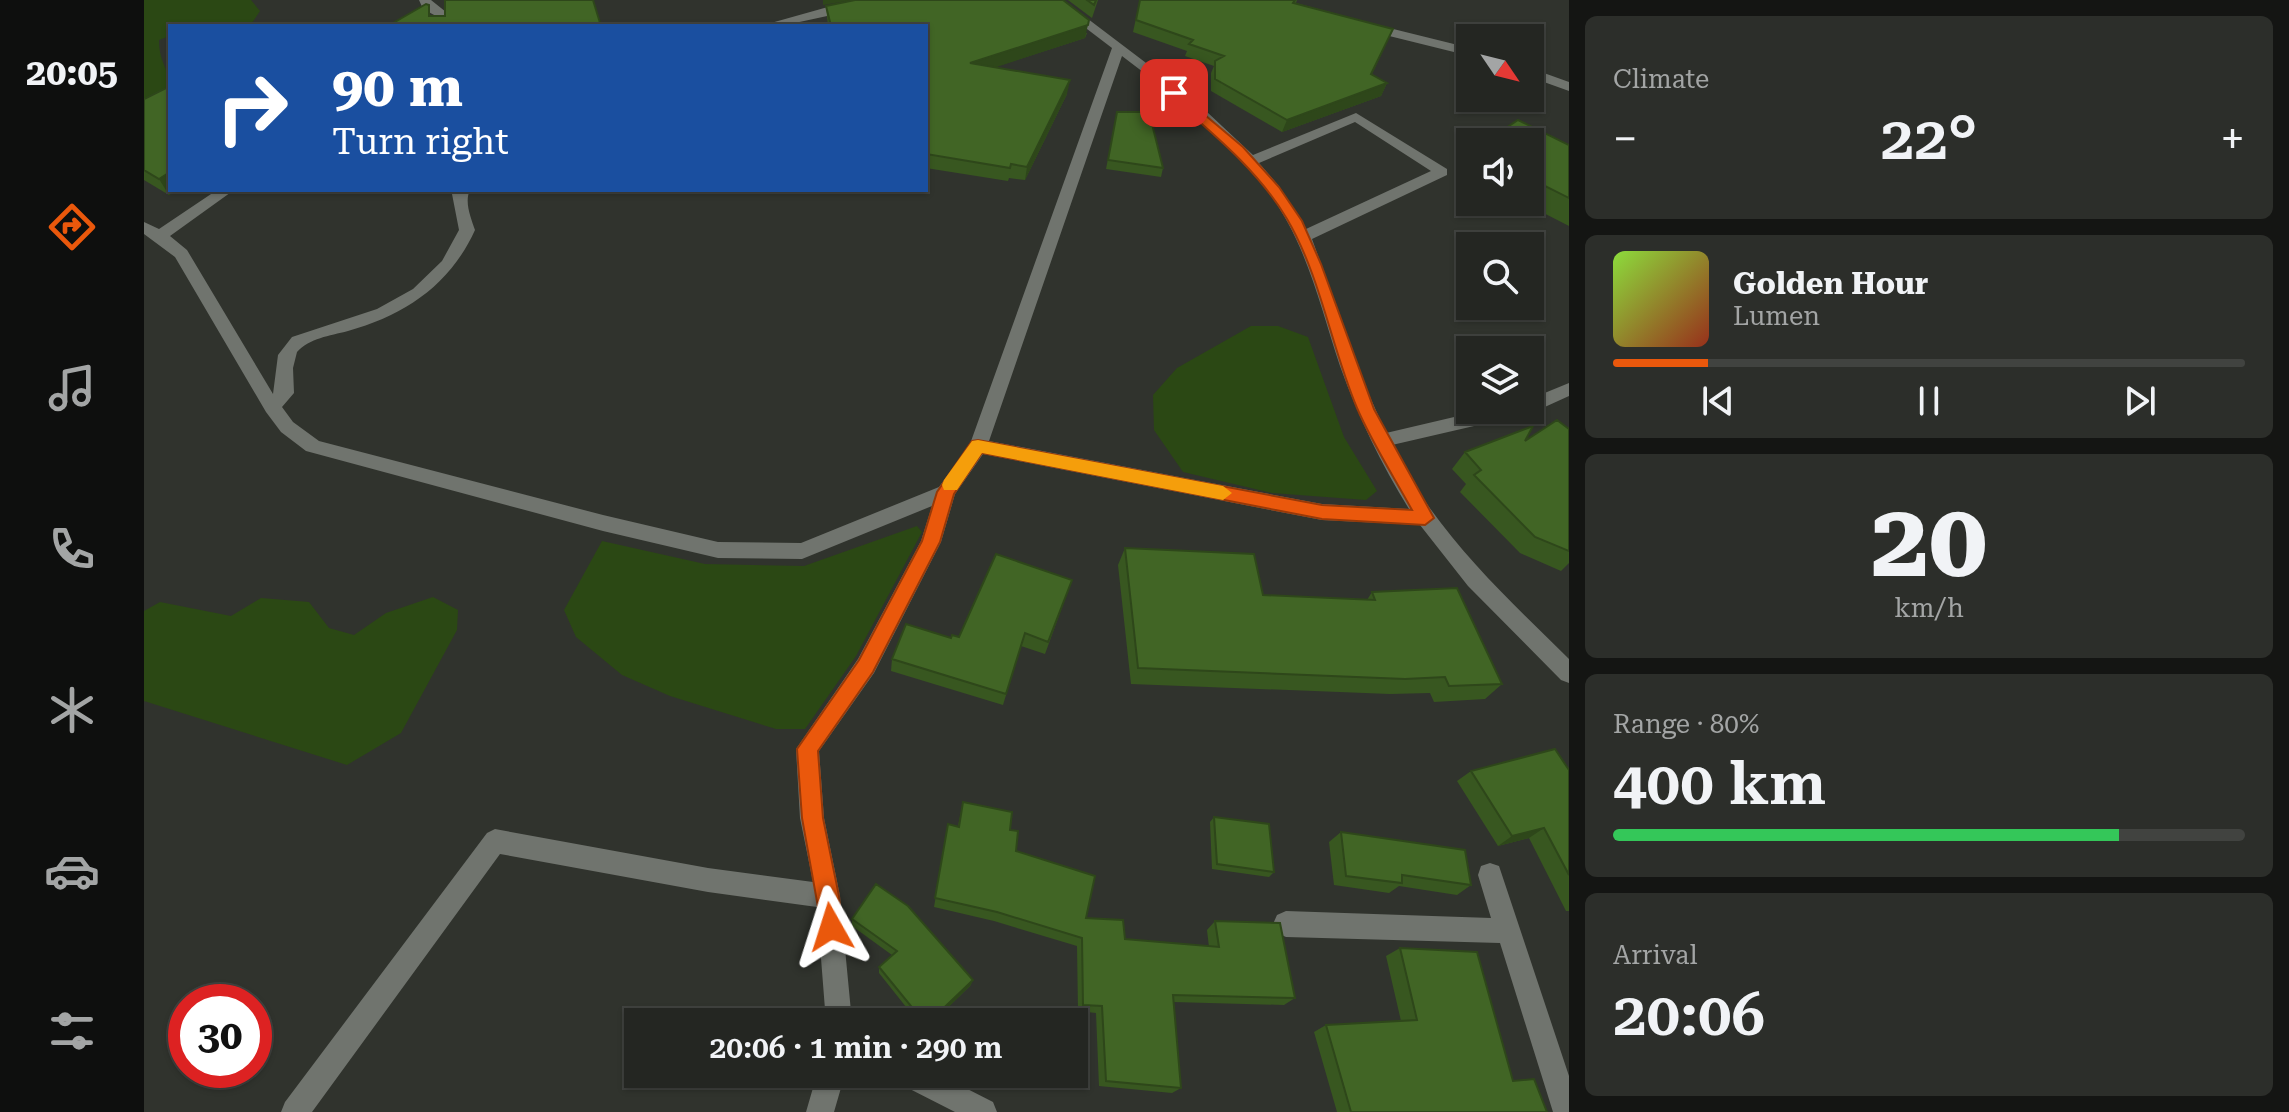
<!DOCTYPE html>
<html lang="en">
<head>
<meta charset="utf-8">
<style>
  :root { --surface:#242622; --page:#2c2e2a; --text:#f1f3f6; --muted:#a3a5a5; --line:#414340; --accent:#ea580c }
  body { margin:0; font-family:"Roboto Serif",serif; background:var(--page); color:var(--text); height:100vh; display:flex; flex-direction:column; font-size:30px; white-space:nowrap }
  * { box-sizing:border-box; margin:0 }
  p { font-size:26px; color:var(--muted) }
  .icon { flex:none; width:44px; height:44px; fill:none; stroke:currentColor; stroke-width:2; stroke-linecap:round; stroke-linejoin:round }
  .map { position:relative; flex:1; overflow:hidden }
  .side { display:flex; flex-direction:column; gap:16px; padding:16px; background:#141513; width:720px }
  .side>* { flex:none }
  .top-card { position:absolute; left:24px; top:24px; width:760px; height:168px; border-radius:0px; box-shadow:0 2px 6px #0004,0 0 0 2px var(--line); background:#1a4fa0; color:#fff; overflow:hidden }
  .needle { width:52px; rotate:125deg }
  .controls { position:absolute; left:1312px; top:24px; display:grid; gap:16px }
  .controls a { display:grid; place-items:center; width:88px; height:88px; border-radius:0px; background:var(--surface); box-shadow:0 2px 6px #0004,0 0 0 2px var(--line); font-size:40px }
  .speed { position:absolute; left:24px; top:984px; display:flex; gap:16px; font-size:40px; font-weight:700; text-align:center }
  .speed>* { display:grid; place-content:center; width:104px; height:104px; border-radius:50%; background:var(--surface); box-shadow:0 2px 6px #0004,0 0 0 2px var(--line); line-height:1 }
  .speed .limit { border:12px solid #d22; background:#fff; color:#111 }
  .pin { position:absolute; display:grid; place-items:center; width:68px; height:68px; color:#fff; margin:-34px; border-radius:16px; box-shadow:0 4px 12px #0006 }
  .me { position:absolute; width:88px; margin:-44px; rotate:354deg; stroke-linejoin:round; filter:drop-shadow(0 0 6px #0008) }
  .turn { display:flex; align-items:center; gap:28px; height:168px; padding:0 32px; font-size:36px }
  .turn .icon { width:104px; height:104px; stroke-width:2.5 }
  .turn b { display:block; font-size:56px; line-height:68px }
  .big { font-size:60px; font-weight:600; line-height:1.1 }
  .side .widget { flex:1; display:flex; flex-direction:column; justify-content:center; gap:12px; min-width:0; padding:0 28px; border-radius:12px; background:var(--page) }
  .side .dial { align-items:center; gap:0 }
  .dial b { font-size:104px; line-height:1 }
  .song { display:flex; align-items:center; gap:24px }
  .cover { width:96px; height:96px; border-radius:12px; background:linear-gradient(135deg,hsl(90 70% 55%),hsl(10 70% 35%)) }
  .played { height:8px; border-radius:4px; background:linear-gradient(90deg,var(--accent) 15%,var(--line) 15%) }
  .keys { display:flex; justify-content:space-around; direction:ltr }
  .heat { display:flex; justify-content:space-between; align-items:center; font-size:44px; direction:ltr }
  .charge { height:12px; border-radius:6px; background:linear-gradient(90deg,#34c759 80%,var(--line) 0) }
  .trip { position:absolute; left:480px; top:1008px; width:464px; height:80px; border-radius:0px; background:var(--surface); box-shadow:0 2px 6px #0004,0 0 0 2px var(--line); font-weight:600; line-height:80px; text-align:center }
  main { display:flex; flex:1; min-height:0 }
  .menu { display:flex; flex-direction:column; width:144px; justify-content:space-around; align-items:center; background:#0e0f0e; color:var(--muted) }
  .menu .icon { width:56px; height:56px }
  .menu .selected { color:var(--accent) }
  .menu b { font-size:36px; color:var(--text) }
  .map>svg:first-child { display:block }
  .green { fill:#2b4814 }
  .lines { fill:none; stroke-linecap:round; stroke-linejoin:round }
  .minor { fill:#70746e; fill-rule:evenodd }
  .wall { fill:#385720 }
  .shaded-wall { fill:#2e471a }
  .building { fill:#416525; stroke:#2e471a; stroke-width:2 }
  .route { fill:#ea580c; stroke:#983908; stroke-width:2 }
  .slow { fill:#f59e0b }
</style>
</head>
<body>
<main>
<nav class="menu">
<b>20:05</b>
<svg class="icon selected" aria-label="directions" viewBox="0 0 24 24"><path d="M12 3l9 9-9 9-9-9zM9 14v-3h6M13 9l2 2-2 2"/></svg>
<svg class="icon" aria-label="music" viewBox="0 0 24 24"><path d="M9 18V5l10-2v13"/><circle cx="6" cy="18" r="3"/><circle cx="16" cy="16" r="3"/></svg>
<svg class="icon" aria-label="phone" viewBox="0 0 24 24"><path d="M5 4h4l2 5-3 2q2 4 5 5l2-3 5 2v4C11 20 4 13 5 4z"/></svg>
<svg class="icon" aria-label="climate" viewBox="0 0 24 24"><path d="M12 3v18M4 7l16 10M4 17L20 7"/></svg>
<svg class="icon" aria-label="car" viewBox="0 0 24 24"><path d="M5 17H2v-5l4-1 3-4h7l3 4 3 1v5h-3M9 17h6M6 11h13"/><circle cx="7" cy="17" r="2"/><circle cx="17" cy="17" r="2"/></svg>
<svg class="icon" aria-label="filters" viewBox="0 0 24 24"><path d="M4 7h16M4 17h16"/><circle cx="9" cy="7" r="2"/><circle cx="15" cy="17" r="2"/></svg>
</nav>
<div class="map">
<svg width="1425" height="1112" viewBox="0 0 1425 1112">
  <rect width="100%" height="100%" fill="#30332d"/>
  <path class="green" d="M0 0H107L116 11 108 23 93 26H26V36L15 40C15 70 32 68 18 98L0 101Z
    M1107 326H1134L1164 337 1200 437 1233 491 1222 500 1128 493 1039 472 1010 430 1009 395 1033 368Z
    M773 526 778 532 712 656 661 729H632L526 696 478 675 432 637 420 610 458 541 561 564 660 566Z
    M289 597 314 610 313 630 257 733 203 765 0 701V611L16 602 87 616 117 598 165 602 185 628 210 635 242 613Z"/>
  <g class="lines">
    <path class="minor" d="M275 0H287L302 12 303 26H291L292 16 279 9Z
      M726 0H757L637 26H616L691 5Z
      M905 0H919L1047 97 1109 155 1212 113 1303 169V175L1168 239 1222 388 1242 433 1340 410H1378L1369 417 1248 445C1290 531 1358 593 1425 659V683L1417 680 1324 586 1276 525 1178 520 839 454 811 494 797 542 730 673 675 751 680 818 696 896 708 1022H682L673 907 564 892 356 854 168 1112H137L141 1102 343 833 351 829 564 868 669 882 656 818 652 749 714 659 777 541 788 506 658 559 574 558 459 531 162 451 137 432 122 412 31 257 0 234V222L15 229 73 190H90L26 236 43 250 129 394 134 355 148 337 233 309 269 289 298 261 315 230 308 194 311 190H326C320 202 327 218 331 230 306 285 261 315 204 331 185 336 166 338 153 352L149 368 150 393 138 407 149 422 175 441 459 515 574 542 657 543 795 487 826 444 968 48ZM978 56C1040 103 1107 154 1144 223 1168 267 1180 318 1196 366 1214 416 1237 464 1265 509L1178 504 845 441ZM1211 122 1287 171 1162 229 1134 185 1115 163Z
      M1221 22 1326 48V56L1217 29V23Z
      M1386 68 1425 82V91L1386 77Z
      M1425 383V396L1392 411H1380L1386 410V399Z
      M1346 863 1355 866 1425 1076V1112H1409L1356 943 1142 937 1133 933 1129 924 1133 915 1142 911 1347 918 1334 875 1337 866Z
      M673 1074H701L690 1112H662Z
      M752 1074H794L849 1102 853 1112H811L756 1084Z"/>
  </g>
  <path class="wall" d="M924 0H954L948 18Z
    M996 0H1153L1152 3 1249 29 1228 74 1243 83 1237 96 1138 132 1067 91V73L1070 66 1041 56 1043 51 989 32Z
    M682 6 943 33 941 38 851 67 923 94 881 180 865 178 864 181 782 168V26H684Z
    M0 99 26 190H33L25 195 0 180Z
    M973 112 1019 168 1017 177 962 169Z
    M1374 120 1425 145V226L1378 202H1386V142H1343L1344 140Z
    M1381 441 1425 551V563L1417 571 1376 553 1316 492 1322 484 1308 469 1321 452Z
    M981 548 1119 595 1223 600 1228 592 1358 684 1341 699 1290 702 1286 693 1246 694 987 684 974 565Z
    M928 580 901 654 877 646 859 705 747 671 748 659 807 638 815 637Z
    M1425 770V911H1422L1385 838 1354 846 1313 781 1327 771Z
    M819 802 866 830 872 851 942 918 981 939 1065 947 1063 930 1071 921 1151 998 1140 1005 1029 1002 1037 1088 1028 1093 955 1086 952 1013 934 1011 933 946 850 921 790 907 804 824 814 826Z
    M1070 817 1130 872 1125 877 1068 869 1066 822Z
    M1197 832 1327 885 1313 895 1255 886 1245 893 1190 885 1185 842Z
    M708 919 829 980 826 986 789 1022H774L735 973V967L748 955 708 926Z
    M1256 948 1369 1081 1403 1112H1193L1170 1032 1182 1025 1257 1021 1242 956Z"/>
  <path class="shaded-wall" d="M679 0H709L679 5Z
    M945 20 941 38 825 76 826 63Z
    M926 80 923 94 881 180 883 167Z
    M1243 83 1237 96 1138 132 1143 120Z
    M26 172V190H33L25 195 15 179Z
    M1400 828 1385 838 1354 846 1368 836Z
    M829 980 826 986 789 1022H785Z"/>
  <path class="building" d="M301 0H449L457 26H244L282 4 285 5V16H301Z
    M711 0H919L945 20 944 25 826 63 926 80 883 167 867 164 866 168 782 154V26H687L682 6Z
    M943 0H952L950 5Z
    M996 0H1151L1149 3 1249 29 1227 74 1243 83 1143 120 1071 79V61L1080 56 1045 44 1049 40 992 20Z
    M26 86V172L15 179 0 170V99Z
    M973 112H1005L1019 168 964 160Z
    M1374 120 1425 145V198L1387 179 1396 172 1386 167V142H1347L1344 140Z
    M1413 420 1425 429V551L1391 537 1330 475 1337 470 1321 452 1389 426 1381 441Z
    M981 548 1110 554 1119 595 1231 600 1228 592 1313 588 1358 684 1305 686 1301 677 1261 679 994 668Z
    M852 554 928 580 904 642 881 633 862 694 748 659 762 624 807 638 808 635 815 637Z
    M1411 749 1425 770V875L1400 828 1368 836 1327 771Z
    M819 802 868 812 866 830 874 831 872 851 951 876 942 918 979 920 981 939 1075 947 1071 921 1136 923 1151 998 1029 995 1037 1088 962 1081 958 1006 939 1005 938 938 853 912 791 898 804 824 815 827Z
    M1070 817 1125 824 1130 872 1073 864Z
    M1197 832 1321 850 1327 885 1258 875V883L1202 876Z
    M732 884 764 906 829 980 785 1022H780L735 967 753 951 708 919Z
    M1256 948 1333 952 1369 1081 1390 1079 1403 1112H1207L1182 1025 1273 1020Z"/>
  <path class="route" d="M1030 89 1099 147 1135 187 1158 221 1177 264 1230 409 1290 518 1281 525 1178 519 838 453 810 494 796 542 729 672 674 751 679 818 695 896 698 927 695 935 687 939 679 935 658 818 653 749 715 660 778 541 793 492 828 441 834 440 1178 505 1268 510C1250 477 1228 443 1213 408 1187 347 1177 277 1143 219 1114 170 1068 133 1026 96L1024 93Z"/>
  <path class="slow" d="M834 440 1079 486 1088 493 1079 500 838 453 813 490H800L798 485 800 480 828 441Z"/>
</svg>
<div class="controls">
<a><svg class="needle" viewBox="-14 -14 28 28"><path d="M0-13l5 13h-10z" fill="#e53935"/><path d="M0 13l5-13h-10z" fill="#a3a5a5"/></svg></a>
<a><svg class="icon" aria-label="sound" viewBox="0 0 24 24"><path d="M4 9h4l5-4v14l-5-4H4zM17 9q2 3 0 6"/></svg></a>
<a><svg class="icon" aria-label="search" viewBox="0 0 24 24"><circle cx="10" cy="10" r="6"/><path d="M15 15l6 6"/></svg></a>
<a><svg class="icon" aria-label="layers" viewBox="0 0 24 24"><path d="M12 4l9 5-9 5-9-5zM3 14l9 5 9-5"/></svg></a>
</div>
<div class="speed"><div class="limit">30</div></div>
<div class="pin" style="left:1030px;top:93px;background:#d93025"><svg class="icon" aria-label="arrive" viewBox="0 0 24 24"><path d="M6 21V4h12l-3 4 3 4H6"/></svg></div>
<svg class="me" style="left:687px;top:927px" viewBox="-20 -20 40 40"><path d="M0-17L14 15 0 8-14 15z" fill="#ea580c" stroke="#fff" stroke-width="4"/></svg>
<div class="trip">20:06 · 1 min · 290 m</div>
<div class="top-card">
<div class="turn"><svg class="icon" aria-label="right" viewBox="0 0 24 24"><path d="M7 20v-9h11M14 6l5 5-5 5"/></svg><div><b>90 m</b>Turn right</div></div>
</div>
</div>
<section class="side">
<div class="widget"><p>Climate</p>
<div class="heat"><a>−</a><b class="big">22°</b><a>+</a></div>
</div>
<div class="widget">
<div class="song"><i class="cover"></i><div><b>Golden Hour</b><p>Lumen</p></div></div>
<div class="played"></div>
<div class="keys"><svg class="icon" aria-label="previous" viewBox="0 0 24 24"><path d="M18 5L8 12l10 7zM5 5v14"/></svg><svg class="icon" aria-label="pause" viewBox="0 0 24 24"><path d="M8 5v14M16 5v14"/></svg><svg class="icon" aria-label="next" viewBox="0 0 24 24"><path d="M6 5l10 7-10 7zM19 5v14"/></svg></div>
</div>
<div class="widget dial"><b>20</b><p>km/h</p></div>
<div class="widget"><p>Range · 80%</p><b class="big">400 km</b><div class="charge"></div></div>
<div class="widget"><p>Arrival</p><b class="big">20:06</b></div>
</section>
</main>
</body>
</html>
